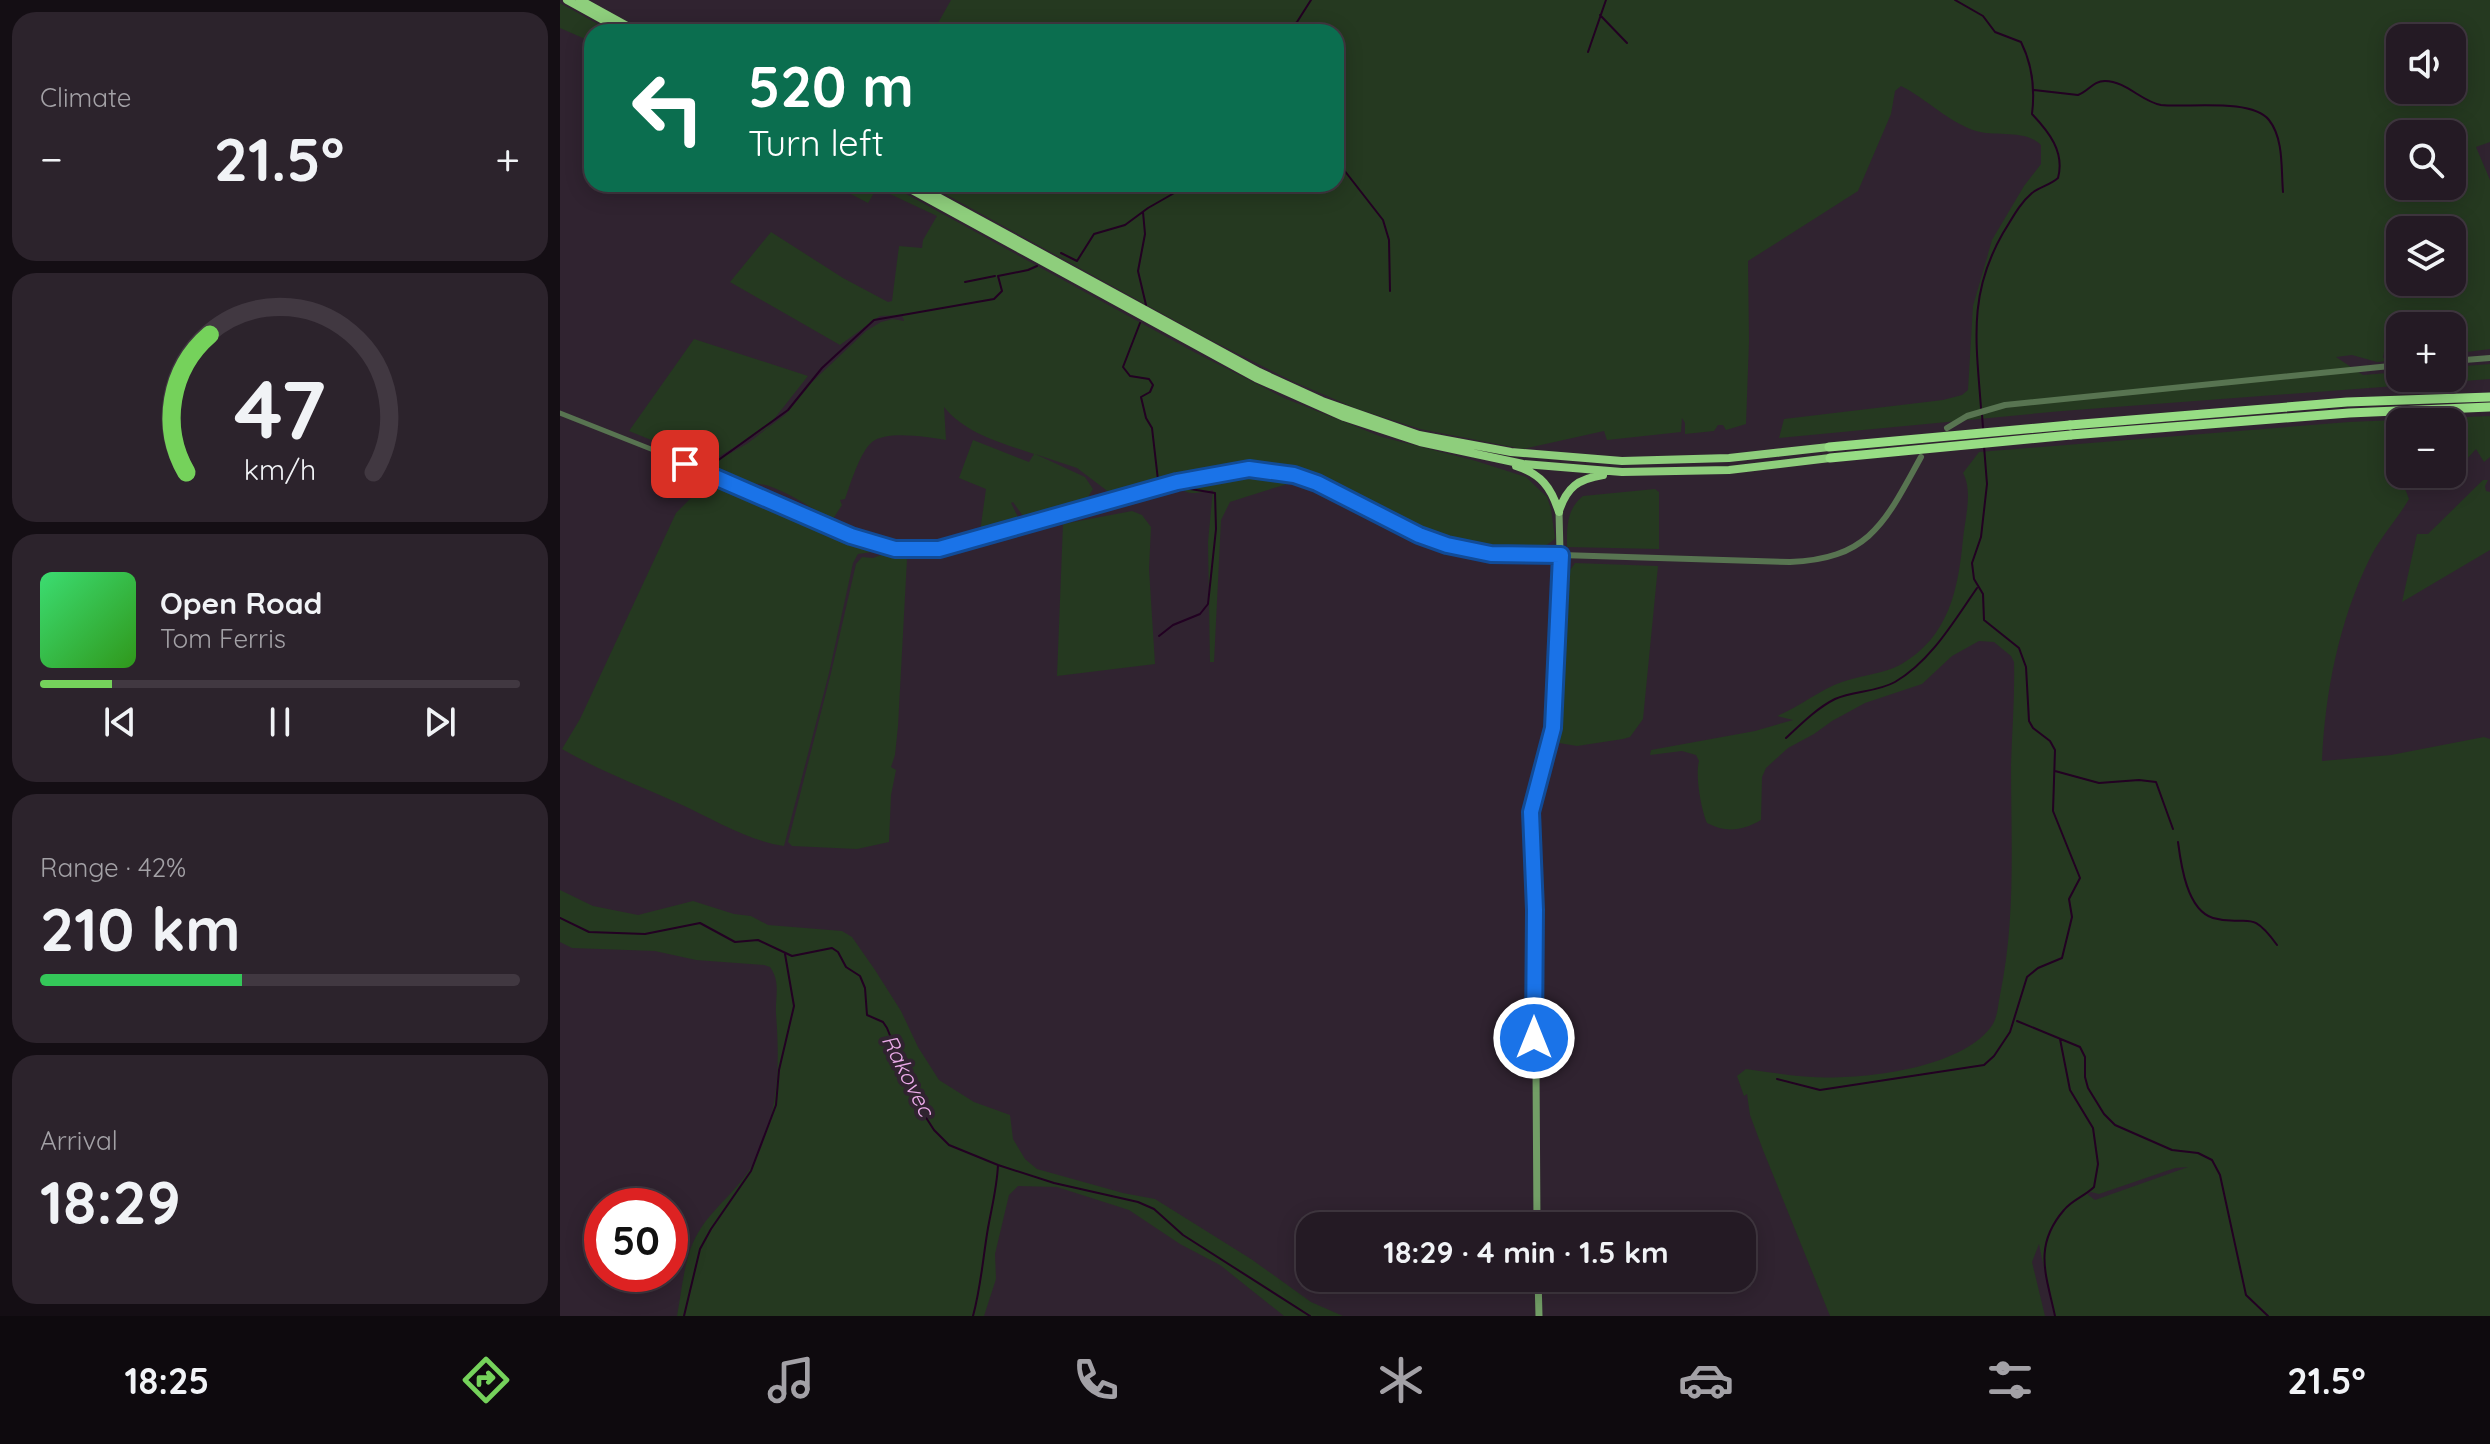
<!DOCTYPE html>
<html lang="en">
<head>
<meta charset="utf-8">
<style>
  :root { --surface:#241a24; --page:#2c232c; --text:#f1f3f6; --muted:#a3a1a6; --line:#413841; --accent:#75d25b }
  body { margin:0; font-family:Quicksand,sans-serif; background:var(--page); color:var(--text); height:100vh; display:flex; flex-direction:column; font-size:30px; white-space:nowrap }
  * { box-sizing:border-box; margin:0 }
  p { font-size:26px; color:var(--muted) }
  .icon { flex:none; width:44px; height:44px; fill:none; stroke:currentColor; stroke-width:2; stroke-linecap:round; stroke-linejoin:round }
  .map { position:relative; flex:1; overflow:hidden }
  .sheet { display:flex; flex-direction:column; gap:12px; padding:12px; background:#140e14; width:560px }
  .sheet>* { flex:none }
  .hud { position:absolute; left:24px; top:24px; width:760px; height:168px; border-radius:24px; box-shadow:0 4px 20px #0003,0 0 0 2px var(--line); background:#0b6e4f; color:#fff; overflow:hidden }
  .controls { position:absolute; left:1826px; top:24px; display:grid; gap:16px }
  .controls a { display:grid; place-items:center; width:80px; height:80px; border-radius:16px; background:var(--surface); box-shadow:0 4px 20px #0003,0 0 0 2px var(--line); font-size:40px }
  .speed { position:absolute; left:24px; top:1188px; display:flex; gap:16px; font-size:40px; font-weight:700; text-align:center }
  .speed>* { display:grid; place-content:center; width:104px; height:104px; border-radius:50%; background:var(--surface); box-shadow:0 4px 20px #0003,0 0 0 2px var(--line); line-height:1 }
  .speed .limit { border:12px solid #d22; background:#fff; color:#111 }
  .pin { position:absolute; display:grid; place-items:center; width:68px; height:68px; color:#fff; margin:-34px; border-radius:16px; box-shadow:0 4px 12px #0006 }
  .me { position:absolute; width:88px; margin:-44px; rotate:0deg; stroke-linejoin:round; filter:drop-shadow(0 0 6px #0008) }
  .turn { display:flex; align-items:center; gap:28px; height:168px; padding:0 32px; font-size:36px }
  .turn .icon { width:104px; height:104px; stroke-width:2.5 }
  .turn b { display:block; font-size:56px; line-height:68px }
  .big { font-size:60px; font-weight:800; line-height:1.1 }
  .sheet .widget { flex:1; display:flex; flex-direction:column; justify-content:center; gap:12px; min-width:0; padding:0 28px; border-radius:24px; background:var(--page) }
  .sheet .dial { align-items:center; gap:0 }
  .dial svg { height:208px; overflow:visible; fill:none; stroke:var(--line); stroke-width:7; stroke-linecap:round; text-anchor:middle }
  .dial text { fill:var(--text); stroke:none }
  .song { display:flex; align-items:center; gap:24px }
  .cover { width:96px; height:96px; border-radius:12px; background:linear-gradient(135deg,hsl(140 70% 55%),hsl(110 70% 35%)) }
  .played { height:8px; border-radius:4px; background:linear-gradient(90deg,var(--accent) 15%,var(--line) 15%) }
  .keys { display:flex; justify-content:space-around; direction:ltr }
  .heat { display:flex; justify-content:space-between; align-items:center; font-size:44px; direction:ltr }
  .charge { height:12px; border-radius:6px; background:linear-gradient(90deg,#34c759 42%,var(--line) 0) }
  .trip { position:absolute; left:736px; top:1212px; width:460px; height:80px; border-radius:24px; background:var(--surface); box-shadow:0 4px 20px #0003,0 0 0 2px var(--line); font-weight:800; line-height:80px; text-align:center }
  .dock { display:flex; height:128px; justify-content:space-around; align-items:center; background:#0e0a0e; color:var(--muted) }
  .dock .icon { width:56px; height:56px }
  .dock .active { color:var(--accent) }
  .dock b { font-size:36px; color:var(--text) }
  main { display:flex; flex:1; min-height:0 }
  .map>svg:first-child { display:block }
  .green { fill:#253920; fill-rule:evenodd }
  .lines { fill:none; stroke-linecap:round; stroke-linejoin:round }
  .stream { stroke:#220122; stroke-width:2 }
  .minor { stroke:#587451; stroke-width:5 }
  .tertiary { stroke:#587451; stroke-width:6 }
  .secondary { stroke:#729e66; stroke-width:7 }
  .trunk { stroke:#8ece7c; stroke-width:8 }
  .motorway { stroke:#97dd84; stroke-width:9 }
  .motorway-bridge { stroke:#97dd84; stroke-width:9 }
  .route-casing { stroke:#114b97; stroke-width:20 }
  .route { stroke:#1a73e8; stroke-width:14 }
  .labels { text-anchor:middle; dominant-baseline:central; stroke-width:8; stroke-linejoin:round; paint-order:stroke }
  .water-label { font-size:22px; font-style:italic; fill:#ecacea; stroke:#302330 }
</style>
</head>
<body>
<main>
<section class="sheet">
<div class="widget"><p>Climate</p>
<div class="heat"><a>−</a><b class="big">21.5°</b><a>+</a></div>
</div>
<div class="widget dial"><svg viewBox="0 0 100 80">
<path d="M14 69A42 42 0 1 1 86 69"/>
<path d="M14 69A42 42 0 0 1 23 16" stroke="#75d25b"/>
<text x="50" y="56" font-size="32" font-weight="700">47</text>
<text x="50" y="72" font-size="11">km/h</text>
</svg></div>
<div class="widget">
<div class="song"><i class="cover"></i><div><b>Open Road</b><p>Tom Ferris</p></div></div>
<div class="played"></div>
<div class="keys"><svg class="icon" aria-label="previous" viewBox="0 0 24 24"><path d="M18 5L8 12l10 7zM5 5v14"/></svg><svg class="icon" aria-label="pause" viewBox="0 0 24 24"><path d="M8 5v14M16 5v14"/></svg><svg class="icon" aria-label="next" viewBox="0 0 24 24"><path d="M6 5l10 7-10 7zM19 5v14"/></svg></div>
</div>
<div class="widget"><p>Range · 42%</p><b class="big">210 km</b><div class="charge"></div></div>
<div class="widget"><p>Arrival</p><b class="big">18:29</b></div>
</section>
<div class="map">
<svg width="1930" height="1316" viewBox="0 0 1930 1316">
  <rect width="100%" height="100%" fill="#302330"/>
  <path class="green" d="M391 0H1930V142L1916 147 1930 180V349L1892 354V326L1835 324 1834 328 1828 327 1823 358 1828 357 1833 331 1840 333 1839 346 1833 347 1834 357H1840V360L1817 362 1792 355 1776 357 1803 375 1840 372V378H1892V367L1930 364V379L1502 411 1219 438 1224 419 1383 400 1402 395 1408 390 1413 306 1432 240 1464 186 1481 164V145C1465 129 1436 137 1416 131 1388 122 1367 99 1341 86L1335 91 1331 114 1298 191 1188 261 1189 341 1186 424 1166 430 1163 425H1158L1154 431 1125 434V423L1122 418 1121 432 1047 440 1044 431 963 449 860 429 795 408 732 381 643 336 367 184H776V32H373ZM1840 38H1892V90H1840ZM1840 134H1892V186H1840ZM1866 223 1878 225 1883 230H1892V282H1840V265L1834 290 1840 251V230H1859Z
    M0 3 52 32H32V42L0 28Z
    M279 184H328L634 352 724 398 822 437 916 461 966 477 987 497 991 509 995 538C970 571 850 526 819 509 804 501 777 478 760 477 746 477 685 497 670 502L661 520 654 662H650L648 542 653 490C631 495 627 495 609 481L550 493 517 468 475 454 525 477 533 489 525 502 465 519 453 502 451 503 459 519 420 532 426 489 399 478 413 440 469 462 474 454C442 443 406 434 384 407L386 440C368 437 327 430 312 442 300 452 290 485 285 499L280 500 282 505 273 519C251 510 214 480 191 484L152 464 188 443 226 414 251 383 306 331 321 322 333 319 344 321 342 315 320 316 280 345 170 282 211 232 283 278 328 302 332 301 339 246 362 248 363 240 377 216 317 188 308 203 281 189Z
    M134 339 248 376 207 428 148 463 69 431Z
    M1930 416V457L1924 462 1916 449 1906 460 1892 464V422H1840V474H1850L1844 486 1849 499C1837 520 1820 537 1809 560 1779 622 1765 692 1762 761L1831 755 1924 737 1930 739V1316H1494L1479 1244 1472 1262 1485 1316H1270L1203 1150 1190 1115 1187 1094 1184 1096 1177 1076 1186 1069C1208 1072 1231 1076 1253 1077 1301 1080 1404 1069 1433 1024 1438 1015 1438 1004 1440 995 1456 919 1451 842 1451 765 1452 731 1455 695 1454 662L1451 656 1434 642 1419 641 1392 656 1362 684 1305 703 1272 721 1254 734 1228 748 1206 768 1202 777 1201 820C1182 831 1166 833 1147 823 1141 809 1135 775 1139 761L1136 755 1122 751 1090 755 1091 750 1195 731 1233 720 1217 716C1240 707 1259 690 1282 682 1301 675 1323 674 1340 665 1389 637 1398 590 1403 539 1405 519 1413 491 1403 473L1419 452 1789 422ZM1628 1167 1535 1200 1527 1194 1531 1192 1539 1194 1615 1168Z
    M121 474 191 500 290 545 312 552 298 554 293 563 269 673 224 846C186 840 155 820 120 804 80 786 40 771 2 749L20 719 116 513 134 495 119 486 118 478Z
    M1923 480H1928L1925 486 1926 491 1930 492V550L1842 602 1857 534H1868Z
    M1095 489 1099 492V549L1007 547C1007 527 1006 510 1023 496Z
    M572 511 582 515 591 527 589 569 595 664 497 676 503 524Z
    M321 555 347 559 338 726 335 755 331 767 336 770 331 795 329 842 297 849 232 846 228 842 271 673 296 564 302 557 313 558Z
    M1015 563 1098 566 1083 719 1070 737 1063 739 1017 746 999 743 1008 573Z
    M0 890 33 906 78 915 133 901 174 914 191 916 208 925 282 931 292 937 315 970 341 1011 358 1047 379 1080 414 1102 450 1115 453 1139 465 1159 477 1169 563 1193 595 1199 691 1259 751 1302 783 1316H724L660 1265 620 1244 569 1210 497 1187 458 1186 449 1195 435 1254 436 1279 424 1316H117C122 1290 124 1256 138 1233 153 1207 180 1189 194 1162 219 1114 220 1065 216 1014 215 997 221 982 210 967L204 965 136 960 95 951 12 948 0 942Z"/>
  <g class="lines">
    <path class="stream" d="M1395 0 1423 16 1435 32 1461 42C1472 64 1475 90 1472 114 1489 132 1505 152 1498 178 1490 185 1480 187 1472 193 1459 204 1452 219 1443 233 1408 294 1416 341 1421 408
      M1040 15 1067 43
      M722 32 737 22 751 0
      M1028 52 1046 0
      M1474 90 1518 95C1529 91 1533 81 1545 81 1566 81 1582 102 1601 105 1628 108 1691 98 1709 120 1724 139 1721 169 1723 192
      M784 170 823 220 829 240 830 291
      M583 212 585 234 578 271 586 305
      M501 253 517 261 534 234 565 225 588 208 630 184
      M405 282 435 276
      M580 323 563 367 570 376 589 379 593 385 590 392 581 397 586 418 592 428 598 480 603 482
      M1422 414 1423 428
      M146 469 228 410 262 368 314 320 434 299 442 291 438 276 468 270 477 266
      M599 636 613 625 640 614 648 604 656 529 655 493 612 486
      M1226 738C1241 724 1257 708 1275 699 1294 691 1317 692 1335 682 1371 661 1394 621 1417 588
      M1495 771 1539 783 1579 780 1596 782 1613 829
      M1618 842C1621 865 1627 910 1653 918 1688 928 1689 906 1717 945
      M0 918 29 932 85 934 140 923 175 942 198 940 232 956 272 948 278 952 286 967 300 976 305 988 307 1015 323 1022 327 1028 358 1105 374 1130 389 1145 438 1165 494 1183 578 1202 594 1209 623 1235 750 1316
      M1457 1021 1520 1047 1525 1057V1077L1528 1088 1544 1114 1555 1125 1612 1150 1638 1153 1652 1160 1660 1175 1686 1295 1708 1316
      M1217 1079 1260 1090 1424 1065 1434 1056 1450 1032 1467 977 1478 968 1502 958 1512 917 1509 899 1520 878 1493 811 1495 750 1490 741 1473 728 1469 721 1466 667 1459 648 1424 620 1423 594 1414 579 1412 563 1421 537 1427 484 1424 446
      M124 1316 140 1249 151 1229 191 1171 216 1105 219 1070 234 1006 225 954
      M413 1316C421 1287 423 1257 428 1228 432 1206 437 1187 438 1165
      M1495 1316C1486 1274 1473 1246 1504 1210 1512 1200 1525 1196 1534 1187L1538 1164 1533 1128 1510 1090 1500 1039"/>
    <path class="minor" d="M0 413 101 453 305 541 346 551 392 546C443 532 494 518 545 503 605 486 667 461 730 474 782 485 825 523 874 541 915 556 957 554 1000 555"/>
    <path class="tertiary" d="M1892 361 1930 358
      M1387 428 1407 416 1445 405 1840 365
      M1001 555 1230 562C1311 559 1326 520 1361 457"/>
    <path class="secondary" d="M977 1226 975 910 971 812 993 728 1001 593 999 512
      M978 1278 979 1316"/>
    <path class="trunk" d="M7 0 65 32
      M20 0 78 32
      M341 184 696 378 784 417 860 442 963 464 1062 472 1169 470 1270 458
      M354 184 699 372 762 401 859 435 951 452 1062 461 1169 458 1269 447
      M956 466C981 474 991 487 999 512
      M999 511C1007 487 1018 479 1043 475"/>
    <path class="motorway" d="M1510 425 1787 402 1930 397
      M1511 435 1789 413 1930 407"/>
    <path class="motorway-bridge" d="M1269 447 1510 425
      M1270 458 1511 435"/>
  </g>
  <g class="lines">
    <defs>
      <path id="route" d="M125 464 291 536 335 549H379L617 482 689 469 734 475 757 483 859 535 887 545 931 554 1001 555 993 728 971 812 975 910 974 1038"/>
    </defs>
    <use href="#route" class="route-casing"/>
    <use href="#route" class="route"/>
  </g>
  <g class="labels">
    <g class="water-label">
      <text transform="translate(348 1075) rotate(63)">Rakovec</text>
    </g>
  </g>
</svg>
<div class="controls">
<a><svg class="icon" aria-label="sound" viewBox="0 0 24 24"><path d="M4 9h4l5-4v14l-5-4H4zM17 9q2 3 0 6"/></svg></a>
<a><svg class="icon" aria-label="search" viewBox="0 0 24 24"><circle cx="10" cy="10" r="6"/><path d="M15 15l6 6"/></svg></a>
<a><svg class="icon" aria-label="layers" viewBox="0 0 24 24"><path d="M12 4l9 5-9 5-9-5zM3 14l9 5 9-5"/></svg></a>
<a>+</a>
<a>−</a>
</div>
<div class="speed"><div class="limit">50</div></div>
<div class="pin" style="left:125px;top:464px;background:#d93025"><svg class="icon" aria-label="arrive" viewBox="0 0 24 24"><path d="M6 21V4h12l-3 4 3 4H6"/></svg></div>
<svg class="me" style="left:974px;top:1038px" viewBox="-20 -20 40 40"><circle r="17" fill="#1a73e8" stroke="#fff" stroke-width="3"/><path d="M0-11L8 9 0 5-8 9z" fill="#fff"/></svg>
<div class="trip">18:29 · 4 min · 1.5 km</div>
<div class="hud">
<div class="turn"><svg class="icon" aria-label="left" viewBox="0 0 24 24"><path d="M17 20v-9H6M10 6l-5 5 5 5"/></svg><div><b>520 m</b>Turn left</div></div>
</div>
</div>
</main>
<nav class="dock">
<b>18:25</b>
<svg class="icon active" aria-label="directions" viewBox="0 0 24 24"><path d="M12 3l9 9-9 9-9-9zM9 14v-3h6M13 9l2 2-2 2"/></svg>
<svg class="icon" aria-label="music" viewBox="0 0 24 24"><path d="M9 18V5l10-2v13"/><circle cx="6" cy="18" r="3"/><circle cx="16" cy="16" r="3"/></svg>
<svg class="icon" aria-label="phone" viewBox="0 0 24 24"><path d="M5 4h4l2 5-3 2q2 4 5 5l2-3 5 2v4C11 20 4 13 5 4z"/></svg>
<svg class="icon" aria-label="climate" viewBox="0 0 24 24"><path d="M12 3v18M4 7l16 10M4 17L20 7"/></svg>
<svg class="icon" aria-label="car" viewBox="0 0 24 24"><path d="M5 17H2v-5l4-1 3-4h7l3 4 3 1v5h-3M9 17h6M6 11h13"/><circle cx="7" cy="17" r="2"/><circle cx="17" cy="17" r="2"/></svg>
<svg class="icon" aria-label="filters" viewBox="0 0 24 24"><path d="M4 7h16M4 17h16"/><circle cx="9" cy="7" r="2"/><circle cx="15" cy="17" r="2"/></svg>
<b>21.5°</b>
</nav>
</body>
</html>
